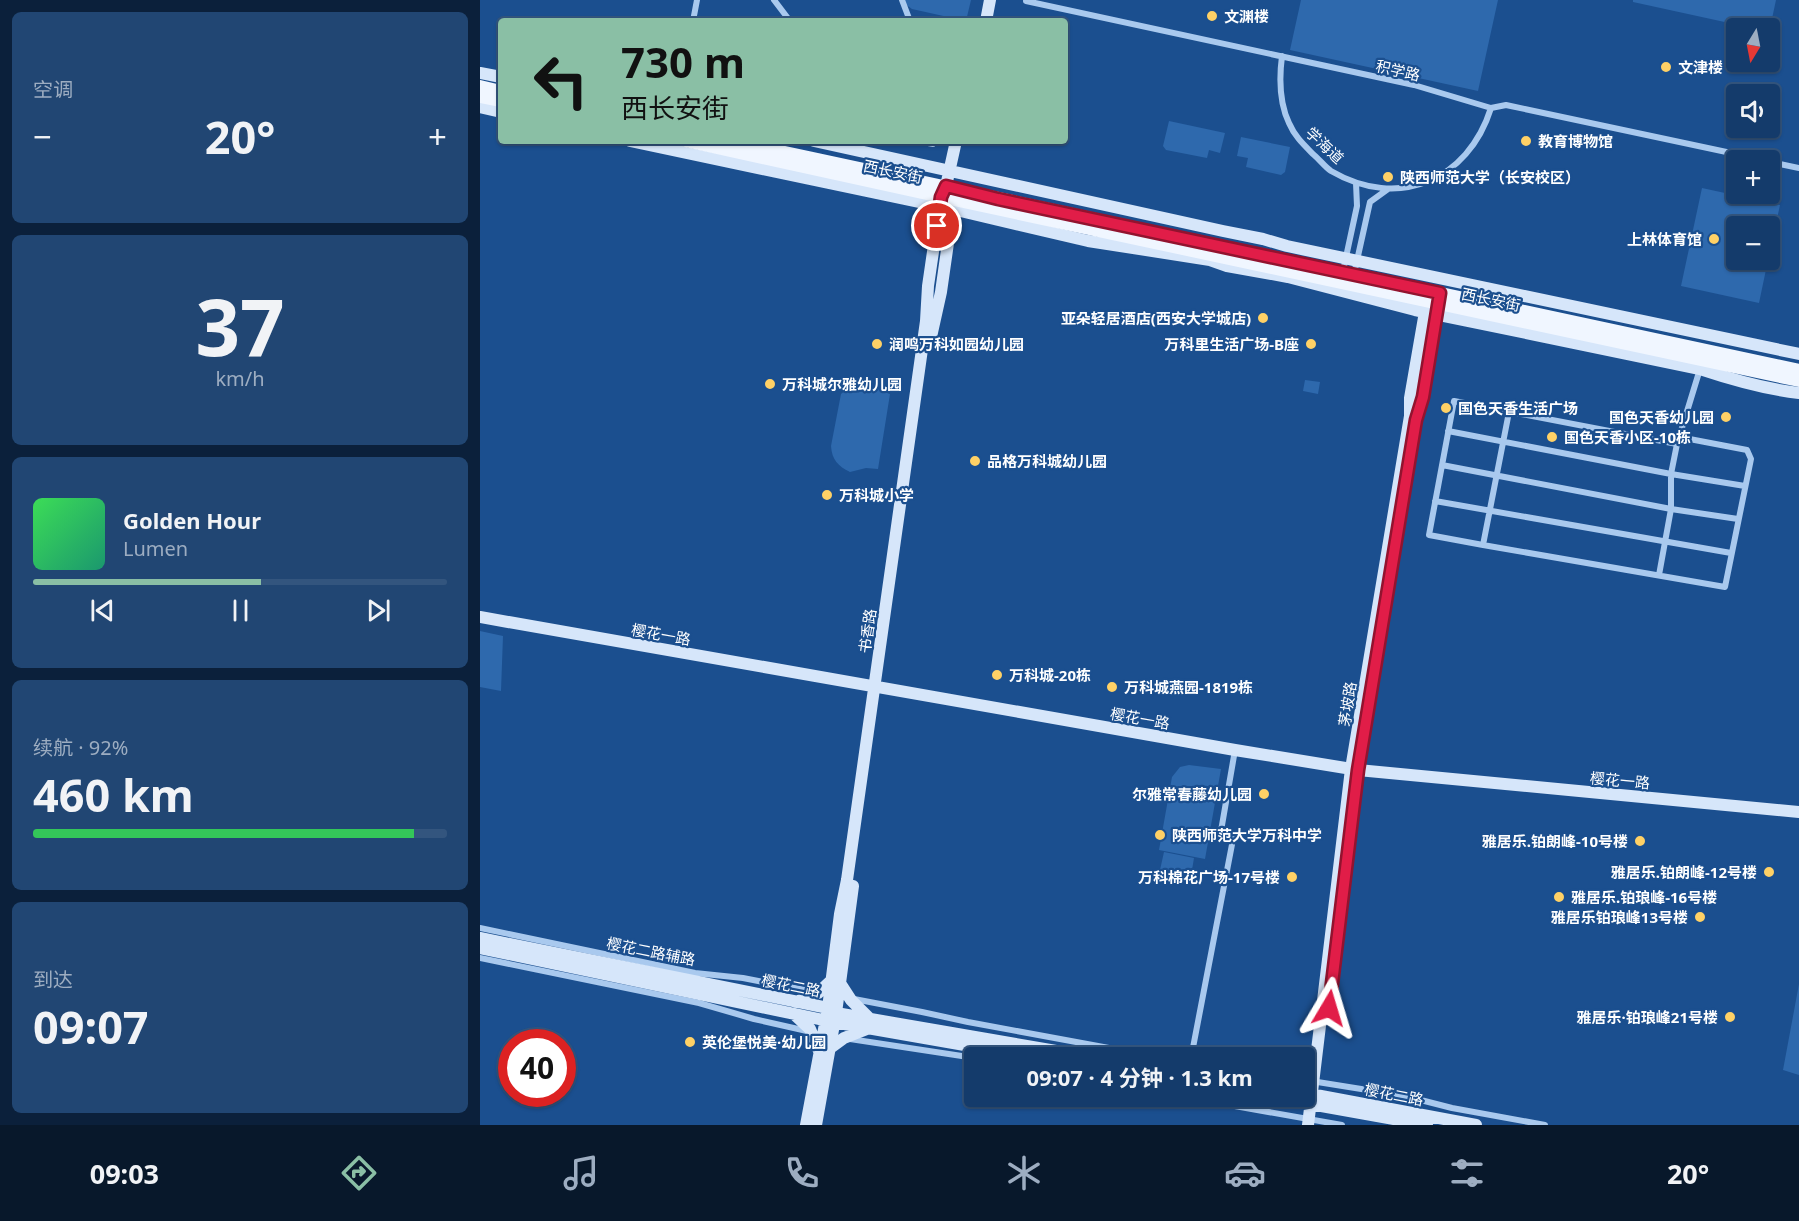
<!DOCTYPE html>
<html lang="zh">
<head>
<meta charset="utf-8">
<style>
  :root { --surface:#143b6b; --page:#214673; --text:#f1f3f6; --muted:#9dadc1; --line:#33557e; --accent:#8abfa5 }
  body { margin:0; font-family:"Noto Sans","Noto Sans SC",sans-serif; background:var(--page); color:var(--text); height:100vh; display:flex; flex-direction:column; font-size:22px; white-space:nowrap }
  * { box-sizing:border-box; margin:0 }
  p { font-size:20px; color:var(--muted) }
  .icon { flex:none; width:33px; height:33px; fill:none; stroke:currentColor; stroke-width:2; stroke-linecap:round; stroke-linejoin:round }
  .map { position:relative; flex:1; overflow:hidden }
  .drawer { display:flex; flex-direction:column; gap:12px; padding:12px; background:#0b203b; width:480px }
  .drawer>* { flex:none }
  .top-card { position:absolute; left:18px; top:18px; width:570px; height:126px; border-radius:6px; box-shadow:0 2px 4px #0004,0 0 0 2px var(--line); background:#8abfa5; color:#111; overflow:hidden }
  .needle { width:39px; rotate:190deg }
  .controls { position:absolute; left:1246px; top:18px; display:grid; gap:12px }
  .controls a { display:grid; place-items:center; width:54px; height:54px; border-radius:6px; background:var(--surface); box-shadow:0 2px 4px #0004,0 0 0 2px var(--line); font-size:30px }
  .speed { position:absolute; left:18px; top:1029px; display:flex; gap:12px; font-size:30px; font-weight:700; text-align:center }
  .speed>* { display:grid; place-content:center; width:78px; height:78px; border-radius:50%; background:var(--surface); box-shadow:0 2px 4px #0004,0 0 0 2px var(--line); line-height:1 }
  .speed .limit { border:9px solid #d22; background:#fff; color:#111 }
  .pin { position:absolute; display:grid; place-items:center; width:51px; height:51px; color:#fff; margin:-26px; border:3px solid #fff; border-radius:50%; box-shadow:0 2px 6px #0007 }
  .me { position:absolute; width:66px; margin:-33px; rotate:7deg; stroke-linejoin:round; filter:drop-shadow(0 0 4px #0008) }
  .turn { display:flex; align-items:center; gap:21px; height:126px; padding:0 24px; font-size:27px }
  .turn .icon { width:78px; height:78px; stroke-width:2.5 }
  .turn b { display:block; font-size:42px; line-height:51px }
  .big { font-size:45px; font-weight:700; line-height:1.1 }
  .drawer .card { flex:1; display:flex; flex-direction:column; justify-content:center; gap:9px; min-width:0; padding:0 21px; border-radius:9px; background:var(--page) }
  .drawer .dial { align-items:center; gap:0 }
  .dial b { font-size:78px; line-height:1 }
  .song { display:flex; align-items:center; gap:18px }
  .cover { width:72px; height:72px; border-radius:9px; background:linear-gradient(135deg,hsl(130 70% 55%),hsl(160 70% 35%)) }
  .played { height:6px; border-radius:3px; background:linear-gradient(90deg,var(--accent) 55%,var(--line) 55%) }
  .keys { display:flex; justify-content:space-around; direction:ltr }
  .heat { display:flex; justify-content:space-between; align-items:center; font-size:33px; direction:ltr }
  .charge { height:9px; border-radius:4px; background:linear-gradient(90deg,#34c759 92%,var(--line) 0) }
  .trip { position:absolute; left:484px; top:1047px; width:351px; height:60px; border-radius:6px; background:var(--surface); box-shadow:0 2px 4px #0004,0 0 0 2px var(--line); font-weight:700; line-height:60px; text-align:center }
  .menu { display:flex; height:96px; justify-content:space-around; align-items:center; background:#08182b; color:var(--muted) }
  .menu .icon { width:42px; height:42px }
  .menu .active { color:var(--accent) }
  .menu b { font-size:27px; color:var(--text) }
  main { display:flex; flex:1; min-height:0 }
  .map>svg:first-child { display:block }
  .green { fill:#2e69ad }
  .lines { fill:none; stroke-linecap:round; stroke-linejoin:round }
  .street { stroke:#a9c9ee; stroke-width:6 }
  .secondary { stroke:#d6e6fa; stroke-width:12 }
  .primary { stroke:#f0f6ff; stroke-width:12 }
  .route-casing { stroke:#92132f; stroke-width:15 }
  .route { stroke:#e11d48; stroke-width:10 }
  .poi-dot { fill:#ffd166; stroke:#1b4f8f; stroke-width:2 }
  .labels { text-anchor:middle; dominant-baseline:central; stroke-width:4.5; stroke-linejoin:round; paint-order:stroke }
  .poi-label { font-size:15px; font-weight:bold; fill:#fff; stroke:#1b4f8f; text-anchor:start }
  .street-label { font-size:15px; fill:#fff; stroke:#1b4f8f }
</style>
</head>
<body>
<main>
<section class="drawer">
<div class="card"><p>空调</p>
<div class="heat"><a>−</a><b class="big">20°</b><a>+</a></div>
</div>
<div class="card dial"><b>37</b><p>km/h</p></div>
<div class="card">
<div class="song"><i class="cover"></i><div><b>Golden Hour</b><p>Lumen</p></div></div>
<div class="played"></div>
<div class="keys"><svg class="icon" aria-label="previous" viewBox="0 0 24 24"><path d="M18 5L8 12l10 7zM5 5v14"/></svg><svg class="icon" aria-label="pause" viewBox="0 0 24 24"><path d="M8 5v14M16 5v14"/></svg><svg class="icon" aria-label="next" viewBox="0 0 24 24"><path d="M6 5l10 7-10 7zM19 5v14"/></svg></div>
</div>
<div class="card"><p>续航 · 92%</p><b class="big">460 km</b><div class="charge"></div></div>
<div class="card"><p>到达</p><b class="big">09:07</b></div>
</section>
<div class="map">
<svg width="1319" height="1125" viewBox="0 0 1319 1125">
  <rect width="100%" height="100%" fill="#1b4f8f"/>
  <path class="green" d="M422 0H491L486 21 432 9 425 4Z
    M821 0H1018L998 91 810 50Z
    M1153 0H1296L1290 28H1272L1153 2Z
    M689 121 745 133 740 153 729 150 727 158 686 150 683 146Z
    M761 137 810 147 805 172 801 175 766 167 768 158 757 156Z
    M1222 188 1300 205 1290 251V226H1257V260H1288L1279 303 1201 286Z
    M825 380 840 382 838 394 823 391Z
    M378 384H386L410 394 398 469 386 468 370 472C358 466 352 460 351 446L361 394 369 387Z
    M0 631 23 636 21 691 0 687Z
    M709 765 741 769 725 859 679 850 692 777 700 767Z
    M684 852 714 858 711 876 680 870Z
    M1319 984V1075L1303 1070Z"/>
  <g class="lines">
    <path class="street" d="M294 0 310 21
      M422 0 430 21
      M546 1 934 85 1011 108 1026 105 1284 160
      M213 21 217 0
      M802 56C799 79 799 102 809 123 815 137 824 145 834 155 840 160 845 167 851 171 918 210 988 181 1011 108
      M438 141 453 144 454 141
      M1290 162 1319 168
      M863 271 877 206 876 183
      M874 274 890 202 908 189
      M1029 412 1003 545 1245 587 1271 459 1267 450 1199 437
      M968 431 1191 474 1265 486
      M962 465 1191 509 1258 519
      M955 501 1251 553
      M1003 545 949 535 974 401 1197 444
      M1179 575 1191 509V474L1197 444 1220 369
      M0 928 215 973 263 978 335 992
      M0 958 219 1003 274 1019 327 1031
      M374 999 442 1012 488 1022 683 1058
      M370 1039 495 1058
      M711 1058 754 834 741 831 755 750
      M825 1080 925 1096 972 1108 1065 1125
      M715 1096 738 1103 862 1125"/>
    <path class="secondary" d="M506 21 510 0
      M0 73 21 77
      M0 107 21 112
      M150 141 472 209 608 241 730 260 747 266 808 277 935 310 1220 369C1253 380 1285 389 1319 393
      M334 141 743 231 783 239 807 246 1319 354
      M451 337 461 292 474 201
      M935 426 943 397 958 308
      M0 617 755 750 878 770 1319 812
      M0 938 348 1008 356 1013 617 1058
      M0 948 353 1022 559 1058
      M360 983 371 1000 390 1019
      M316 1002 338 993 352 980
      M314 1014 330 1029 339 1051
      M349 1049 364 1038 387 1029
      M825 1093 996 1125
      M785 1096 947 1125
      M326 1125 348 1008 360 914 367 880 446 321 448 286 461 197 466 186 476 141
      M336 1125 356 1013 373 886
      M828 1125 871 769 930 416V398L946 306"/>
    <path class="primary" d="M0 86 21 91
      M0 97 21 101
      M205 141 474 200 1319 381
      M253 141 1319 370"/>
  </g>
  <g class="lines">
    <defs>
      <path id="route" d="M457 226 461 197 466 186 518 199 960 293 943 397 936 420 878 770 849 1008"/>
    </defs>
    <use href="#route" class="route-casing"/>
    <use href="#route" class="route"/>
  </g>
  <g class="poi-dot">
    <circle cx="732" cy="16" r="6"/>
    <circle cx="1186" cy="67" r="6"/>
    <circle cx="1046" cy="141" r="6"/>
    <circle cx="908" cy="177" r="6"/>
    <circle cx="1234" cy="239" r="6"/>
    <circle cx="783" cy="318" r="6"/>
    <circle cx="397" cy="344" r="6"/>
    <circle cx="831" cy="344" r="6"/>
    <circle cx="290" cy="384" r="6"/>
    <circle cx="966" cy="408" r="6"/>
    <circle cx="1246" cy="417" r="6"/>
    <circle cx="1072" cy="437" r="6"/>
    <circle cx="495" cy="461" r="6"/>
    <circle cx="347" cy="495" r="6"/>
    <circle cx="517" cy="675" r="6"/>
    <circle cx="632" cy="687" r="6"/>
    <circle cx="784" cy="794" r="6"/>
    <circle cx="680" cy="835" r="6"/>
    <circle cx="1160" cy="841" r="6"/>
    <circle cx="1289" cy="872" r="6"/>
    <circle cx="812" cy="877" r="6"/>
    <circle cx="1079" cy="897" r="6"/>
    <circle cx="1220" cy="917" r="6"/>
    <circle cx="1250" cy="1017" r="6"/>
    <circle cx="210" cy="1042" r="6"/>
  </g>
  <g class="labels">
    <g class="poi-label">
      <text x="744" y="16">文渊楼</text>
      <text x="1198" y="67">文津楼</text>
      <text x="1058" y="141">教育博物馆</text>
      <text x="920" y="177">陕西师范大学（长安校区）</text>
      <text x="1222" y="239" text-anchor="end">上林体育馆</text>
      <text x="771" y="318" text-anchor="end">亚朵轻居酒店(西安大学城店)</text>
      <text x="409" y="344">润鸣万科如园幼儿园</text>
      <text x="819" y="344" text-anchor="end">万科里生活广场-B座</text>
      <text x="302" y="384">万科城尔雅幼儿园</text>
      <text x="978" y="408">国色天香生活广场</text>
      <text x="1234" y="417" text-anchor="end">国色天香幼儿园</text>
      <text x="1084" y="437">国色天香小区-10栋</text>
      <text x="507" y="461">品格万科城幼儿园</text>
      <text x="359" y="495">万科城小学</text>
      <text x="529" y="675">万科城-20栋</text>
      <text x="644" y="687">万科城燕园-1819栋</text>
      <text x="772" y="794" text-anchor="end">尔雅常春藤幼儿园</text>
      <text x="692" y="835">陕西师范大学万科中学</text>
      <text x="1148" y="841" text-anchor="end">雅居乐.铂朗峰-10号楼</text>
      <text x="1277" y="872" text-anchor="end">雅居乐.铂朗峰-12号楼</text>
      <text x="800" y="877" text-anchor="end">万科棉花广场-17号楼</text>
      <text x="1091" y="897">雅居乐.铂琅峰-16号楼</text>
      <text x="1208" y="917" text-anchor="end">雅居乐铂琅峰13号楼</text>
      <text x="1238" y="1017" text-anchor="end">雅居乐·铂琅峰21号楼</text>
      <text x="222" y="1042">英伦堡悦美·幼儿园</text>
    </g>
    <g class="street-label">
      <text transform="translate(918 70) rotate(13)">积学路</text>
      <text transform="translate(845 145) rotate(43)">学海道</text>
      <text transform="translate(413 171) rotate(12)">西长安街</text>
      <text transform="translate(1011 299) rotate(12)">西长安街</text>
      <text transform="translate(387 631) rotate(-82)">书香路</text>
      <text transform="translate(181 634) rotate(10)">樱花一路</text>
      <text transform="translate(867 704) rotate(-81)">茅坡路</text>
      <text transform="translate(660 718) rotate(10)">樱花一路</text>
      <text transform="translate(1140 780) rotate(5)">樱花一路</text>
      <text transform="translate(171 951) rotate(11)">樱花二路辅路</text>
      <text transform="translate(311 985) rotate(11)">樱花二路</text>
      <text transform="translate(914 1094) rotate(11)">樱花二路</text>
    </g>
  </g>
</svg>
<div class="controls">
<a><svg class="needle" viewBox="-14 -14 28 28"><path d="M0-13l5 13h-10z" fill="#e53935"/><path d="M0 13l5-13h-10z" fill="#9dadc1"/></svg></a>
<a><svg class="icon" aria-label="sound" viewBox="0 0 24 24"><path d="M4 9h4l5-4v14l-5-4H4zM17 9q2 3 0 6"/></svg></a>
<a>+</a>
<a>−</a>
</div>
<div class="speed"><div class="limit">40</div></div>
<div class="pin" style="left:457px;top:226px;background:#d93025"><svg class="icon" aria-label="arrive" viewBox="0 0 24 24"><path d="M6 21V4h12l-3 4 3 4H6"/></svg></div>
<svg class="me" style="left:849px;top:1008px" viewBox="-20 -20 40 40"><path d="M0-17L14 15 0 8-14 15z" fill="#e11d48" stroke="#fff" stroke-width="4"/></svg>
<div class="trip">09:07 · 4 分钟 · 1.3 km</div>
<div class="top-card">
<div class="turn"><svg class="icon" aria-label="left" viewBox="0 0 24 24"><path d="M17 20v-9H6M10 6l-5 5 5 5"/></svg><div><b>730 m</b>西长安街</div></div>
</div>
</div>
</main>
<nav class="menu">
<b>09:03</b>
<svg class="icon active" aria-label="directions" viewBox="0 0 24 24"><path d="M12 3l9 9-9 9-9-9zM9 14v-3h6M13 9l2 2-2 2"/></svg>
<svg class="icon" aria-label="music" viewBox="0 0 24 24"><path d="M9 18V5l10-2v13"/><circle cx="6" cy="18" r="3"/><circle cx="16" cy="16" r="3"/></svg>
<svg class="icon" aria-label="phone" viewBox="0 0 24 24"><path d="M5 4h4l2 5-3 2q2 4 5 5l2-3 5 2v4C11 20 4 13 5 4z"/></svg>
<svg class="icon" aria-label="climate" viewBox="0 0 24 24"><path d="M12 3v18M4 7l16 10M4 17L20 7"/></svg>
<svg class="icon" aria-label="car" viewBox="0 0 24 24"><path d="M5 17H2v-5l4-1 3-4h7l3 4 3 1v5h-3M9 17h6M6 11h13"/><circle cx="7" cy="17" r="2"/><circle cx="17" cy="17" r="2"/></svg>
<svg class="icon" aria-label="filters" viewBox="0 0 24 24"><path d="M4 7h16M4 17h16"/><circle cx="9" cy="7" r="2"/><circle cx="15" cy="17" r="2"/></svg>
<b>20°</b>
</nav>
</body>
</html>
